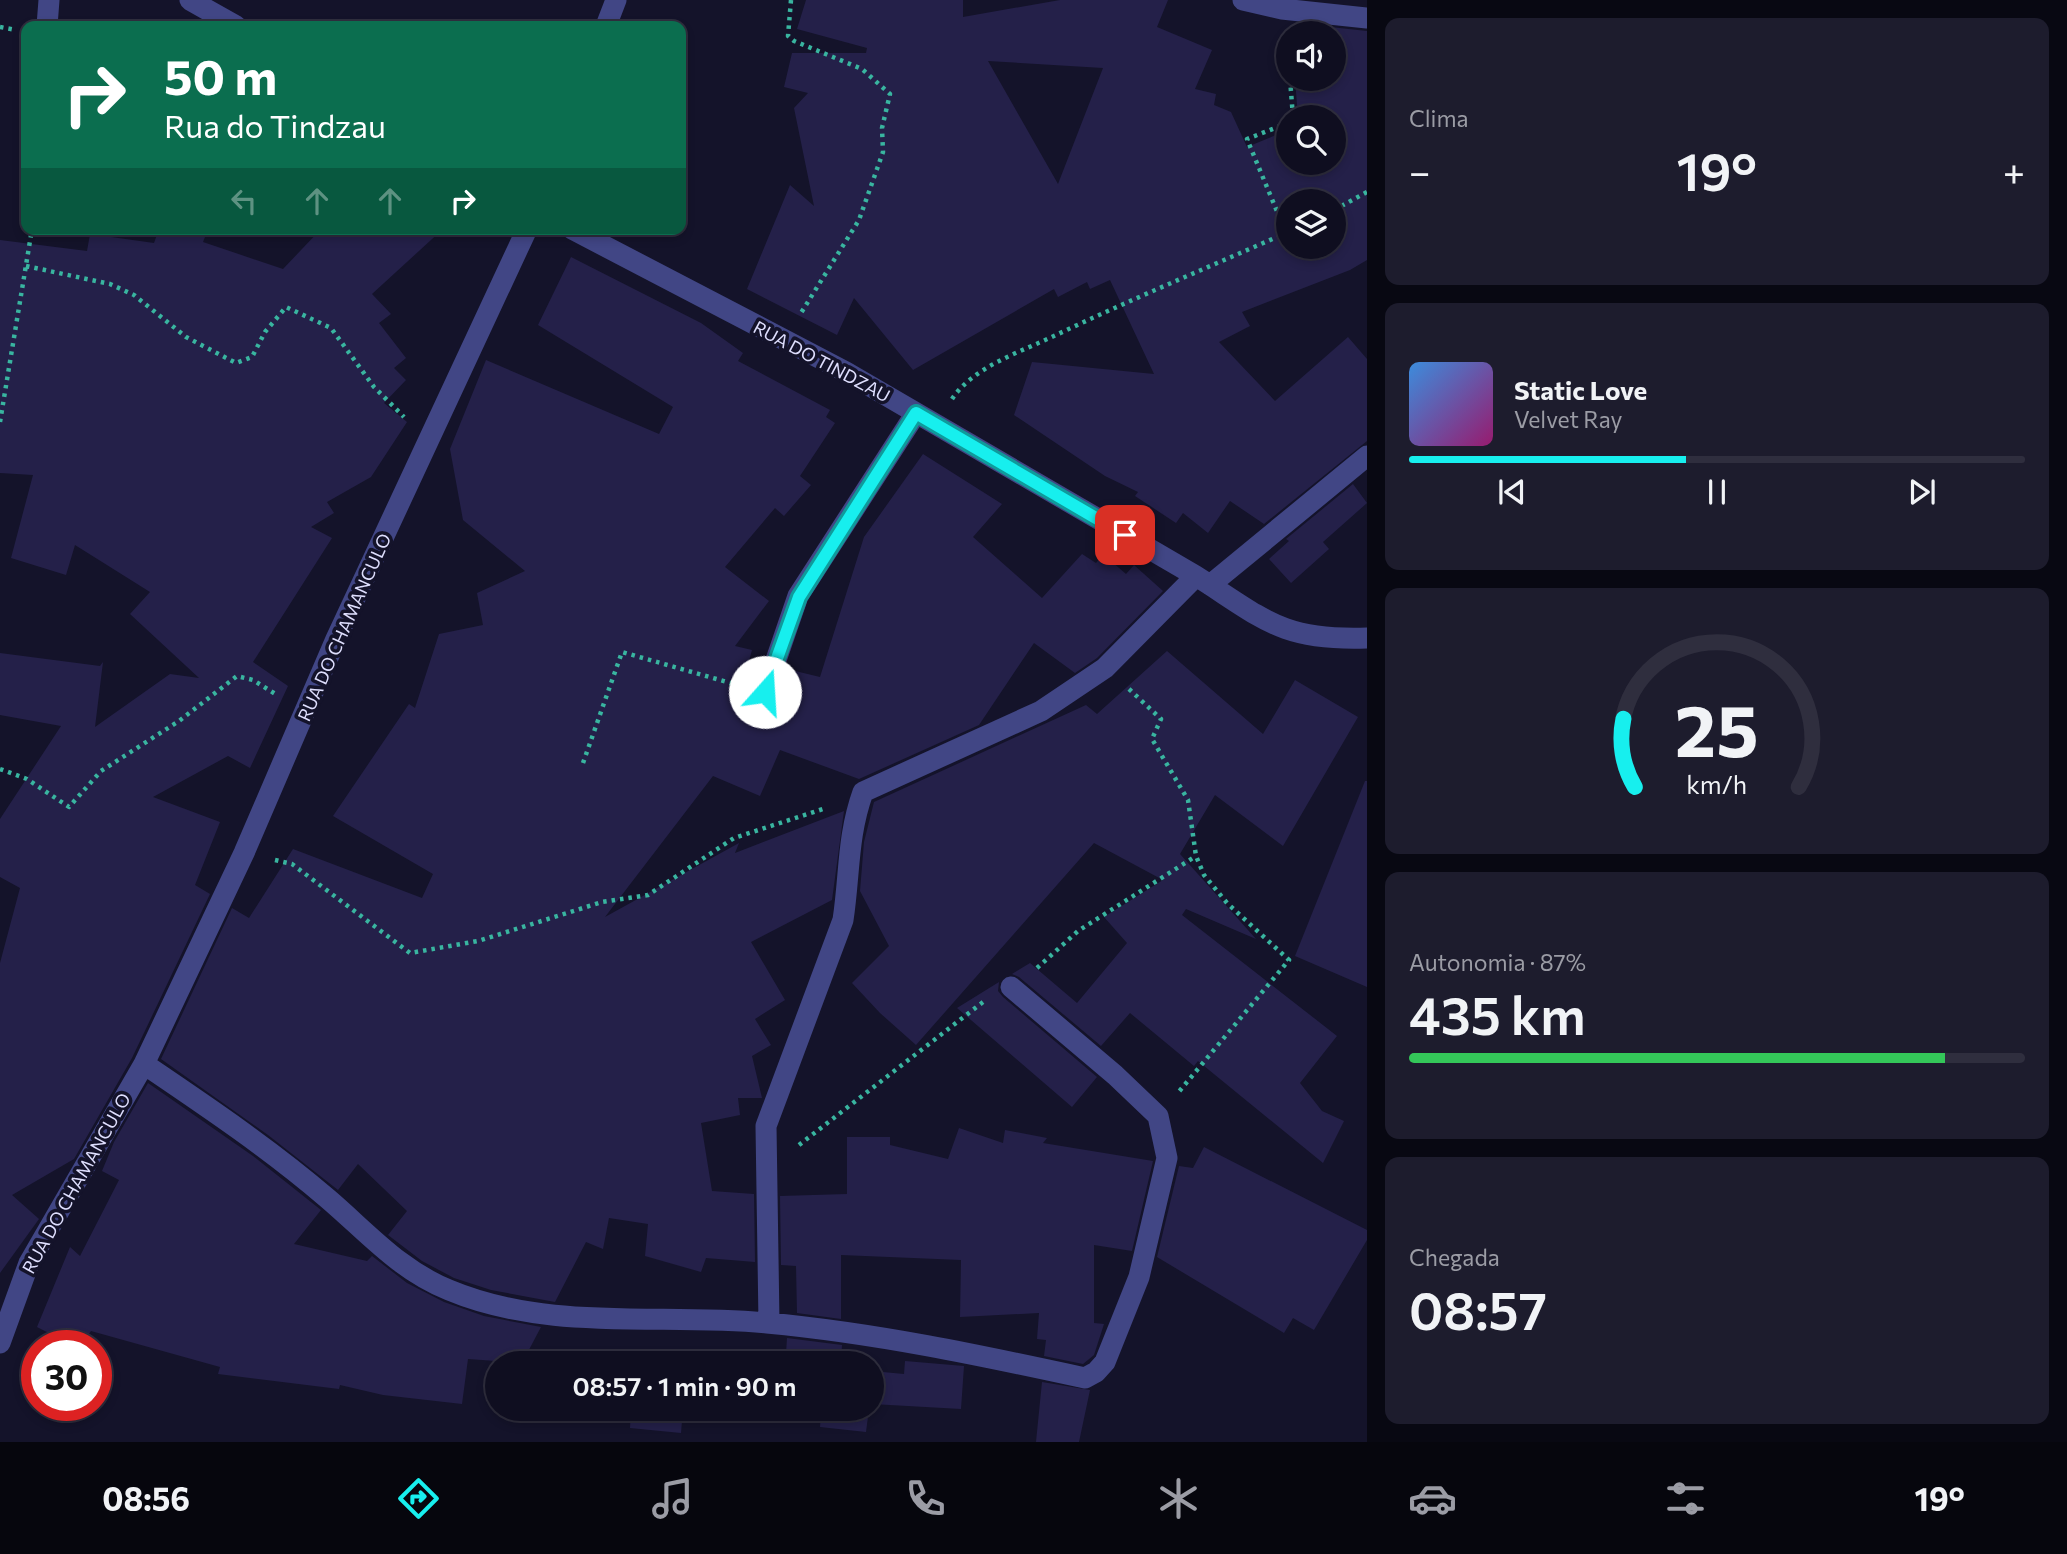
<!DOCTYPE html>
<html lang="pt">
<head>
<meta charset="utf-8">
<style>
  :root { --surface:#0f0e20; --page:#1d1c2d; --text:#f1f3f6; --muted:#9b9ca5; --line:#2f2e3e; --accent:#17efee }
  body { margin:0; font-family:Commissioner,sans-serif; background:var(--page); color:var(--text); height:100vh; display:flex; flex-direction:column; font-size:26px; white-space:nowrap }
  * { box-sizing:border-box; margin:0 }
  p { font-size:23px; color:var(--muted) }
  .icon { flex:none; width:38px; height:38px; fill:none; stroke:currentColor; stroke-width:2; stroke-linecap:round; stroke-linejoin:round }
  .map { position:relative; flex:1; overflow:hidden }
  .side { display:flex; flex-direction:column; gap:18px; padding:18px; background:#080812; width:700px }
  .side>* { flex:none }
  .hud { position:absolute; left:21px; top:21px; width:665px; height:214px; border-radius:14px; box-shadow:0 4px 10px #0003,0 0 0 2px var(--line); background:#0b6e4f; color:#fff; overflow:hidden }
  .buttons { position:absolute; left:1276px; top:21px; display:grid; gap:14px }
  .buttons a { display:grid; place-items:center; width:70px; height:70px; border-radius:50%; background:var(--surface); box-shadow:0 4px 10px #0003,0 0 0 2px var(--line); font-size:35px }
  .speed { position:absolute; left:21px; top:1330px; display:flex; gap:14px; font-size:35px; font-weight:700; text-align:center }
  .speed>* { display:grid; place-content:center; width:91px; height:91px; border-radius:50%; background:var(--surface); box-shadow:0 4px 10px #0003,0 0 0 2px var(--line); line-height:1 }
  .speed .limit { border:10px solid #d22; background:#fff; color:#111 }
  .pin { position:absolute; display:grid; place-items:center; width:60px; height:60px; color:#fff; margin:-30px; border-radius:14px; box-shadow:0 4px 10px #0006 }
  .me { position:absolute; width:77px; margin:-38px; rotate:19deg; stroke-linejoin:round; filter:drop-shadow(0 0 5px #0008) }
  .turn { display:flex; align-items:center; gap:24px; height:147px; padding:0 28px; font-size:32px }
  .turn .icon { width:91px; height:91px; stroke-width:2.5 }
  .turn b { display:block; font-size:49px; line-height:60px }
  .lanes { display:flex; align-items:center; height:66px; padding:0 28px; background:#0003; justify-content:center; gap:35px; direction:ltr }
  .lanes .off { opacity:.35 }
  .big { font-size:52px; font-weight:600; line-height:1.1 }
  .side .widget { flex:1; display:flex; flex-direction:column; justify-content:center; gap:10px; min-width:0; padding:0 24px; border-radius:14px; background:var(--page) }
  .side .dial { align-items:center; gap:0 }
  .dial svg { height:182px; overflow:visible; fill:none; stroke:var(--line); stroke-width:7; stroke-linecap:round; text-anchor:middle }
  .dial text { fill:var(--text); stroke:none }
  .song { display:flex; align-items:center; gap:21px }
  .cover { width:84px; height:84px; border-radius:10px; background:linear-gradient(135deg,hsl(210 70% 55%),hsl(320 70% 35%)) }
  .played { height:7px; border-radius:4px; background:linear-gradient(90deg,var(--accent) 45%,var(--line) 45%) }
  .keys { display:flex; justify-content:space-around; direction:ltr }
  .heat { display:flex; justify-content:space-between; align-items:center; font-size:38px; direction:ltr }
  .charge { height:10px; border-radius:5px; background:linear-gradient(90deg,#34c759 87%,var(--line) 0) }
  .trip { position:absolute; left:485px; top:1351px; width:399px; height:70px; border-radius:35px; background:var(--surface); box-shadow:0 4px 10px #0003,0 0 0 2px var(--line); font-weight:600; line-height:70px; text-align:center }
  .tabs { display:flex; height:112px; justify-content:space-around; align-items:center; background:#06060d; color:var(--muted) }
  .tabs .icon { width:49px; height:49px }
  .tabs .active { color:var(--accent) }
  .tabs b { font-size:32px; color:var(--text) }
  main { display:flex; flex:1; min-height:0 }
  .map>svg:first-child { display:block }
  .building { fill:#242049; fill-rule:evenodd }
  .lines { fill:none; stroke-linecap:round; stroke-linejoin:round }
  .path { stroke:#39b5a0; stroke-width:4.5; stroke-dasharray:3.5 5; stroke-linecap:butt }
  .minor { stroke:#414685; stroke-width:21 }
  .route-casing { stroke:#0f9b9b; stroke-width:18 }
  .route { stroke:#17efee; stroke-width:12 }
  .labels { text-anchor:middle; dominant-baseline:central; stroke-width:7; stroke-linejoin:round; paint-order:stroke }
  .street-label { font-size:18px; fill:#dedefd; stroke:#14132a }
</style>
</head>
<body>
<main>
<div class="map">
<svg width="1367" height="1442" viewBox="0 0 1367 1442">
  <rect width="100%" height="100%" fill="#14132a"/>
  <path class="building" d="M806 0H963V17L1060 0H1168L1157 27 1212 50 1195 89 1216 94 1214 105 1231 112 1247 147 1288 130V163H1334V117H1298L1295 79H1334V33H1292L1291 28 1321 26 1367 31V260L1350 270 1242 312 1250 326 1219 342 1275 401 1348 337 1367 359V441L1264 524 1230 501 1208 533 1183 513 1176 523 1135 496 1138 492 1105 476 1014 415 1032 362 1154 374 1110 280 1090 289 1087 282 1058 297 1054 289 913 370 854 298 837 335 747 289 790 185 814 206 794 108 808 93 784 87 792 53H866L867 48 797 29ZM988 61 1103 68 1058 184ZM1288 201H1334V247H1288Z
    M159 229H183L205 237 203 242 283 269 321 229H443L372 294 391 314 379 323 406 358 394 368 406 380 384 403 407 422 371 477 327 502 334 513 311 527 332 538 253 662 288 686 250 768 228 756 153 797 220 822 195 885 210 894 132 1058 74 1159 12 1195 39 1219 0 1273V963L20 888 0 877V819L61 726 0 715V653L100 666 103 662 95 727 170 674 199 678 130 614 150 592 75 545 66 575 11 558 33 475 0 473V240L87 251 90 234 154 243Z
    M571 257 701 323 743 353 738 361 830 410 826 417 835 423 800 476 811 485 784 516 775 508 725 567 769 601 735 646 752 650 749 661 761 663 752 694 760 704 774 701 787 669 820 677 864 537 923 454 1002 504 973 537 1042 598 1082 554 1096 563 1103 554 1126 574 1134 565 1163 591 1097 658 1075 673 1034 643 979 725 859 779 780 750 760 796 713 776 605 917 739 843 735 853 844 811 832 900 751 942 785 1000 755 1019 771 1045 752 1056 762 1098H738L740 1115 701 1123 712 1191 754 1194 755 1262 706 1258 701 1272 645 1256 648 1224 609 1218 603 1249 586 1242 555 1302 491 1290 454 1278 422 1261 388 1235 407 1211 358 1164 338 1190 268 1135 161 1059 232 908 249 918 293 849 422 898 433 874 333 816 409 704 415 708 439 634 483 625 477 593 525 571 463 520 450 449 486 360 659 434 673 407 538 325Z
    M1353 484 1367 503 1323 542 1329 549 1291 583 1269 559 1289 541 1286 539Z
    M1167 651 1263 734 1295 680 1358 717 1283 846 1215 795 1180 854 1256 939 1186 909 1182 915 1337 1036 1300 1083 1322 1111 1344 1121 1323 1163 1198 1061 1194 1066 1130 1013 1101 1046 1019 977 1012 974 1030 963 1077 1003 1127 943 1104 917 1163 880 1094 843 916 1045 880 1013 852 983 889 946 860 891 864 842 874 802 1086 705 1097 714Z
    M1365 781H1367V987L1295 956Z
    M999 982 998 991 1003 997 1097 1077 1072 1107 957 1008Z
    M148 1083 253 1156 321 1210 294 1244 367 1261 372 1256 407 1283 444 1302 484 1316 541 1327 522 1363 468 1359 462 1404 383 1395 340 1385 339 1389 218 1374 220 1367 91 1331 80 1346H74L37 1327 70 1247 80 1256 119 1180 102 1171 114 1142Z
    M959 1128 1003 1143 1005 1130 1047 1138 1043 1143 1153 1161 1132 1251 1094 1245V1323L1104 1324 1094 1355 1083 1364 1044 1356 1046 1340 1037 1339 1039 1313 960 1317 961 1260 841 1255V1319L797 1313 796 1266 781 1265 780 1196 847 1194V1137H890V1145L948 1159Z
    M1204 1147 1367 1230V1240L1314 1330 1293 1318 1284 1333 1157 1257 1179 1166 1193 1168Z
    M787 1338 842 1345 841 1363H776L777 1353 786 1354Z
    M636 1353 688 1361 687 1363H635Z
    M905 1361 964 1366 961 1409 872 1404V1371L904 1374Z
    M1042 1382 1090 1390 1079 1442H1036Z
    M631 1409H683L681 1433 630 1428Z
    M772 1409H869L866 1432 820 1427 821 1414Z"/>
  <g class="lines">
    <path class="path" d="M791 0 788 36 794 41 862 69 890 94 882 128 883 152 859 220 801 313
      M0 27 16 30
      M1286 41 1288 61
      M1290 79 1293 117
      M1334 210 1367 192
      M26 266 110 284 134 295 186 337 236 363 252 357 265 332 286 307 331 328 374 387 404 417
      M952 399C974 366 1021 352 1056 335 1132 299 1209 267 1286 233L1247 139 1288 123
      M0 422 32 229
      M1129 689 1161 719 1152 739 1188 800 1196 856 1204 875 1227 903 1289 960 1177 1094
      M583 763 622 652 734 684
      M0 769 27 779 69 807 101 771 179 721 237 676 253 680 277 695
      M275 860 292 864 410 953 478 941 602 902 648 895 734 838 826 808
      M1037 968 1078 931 1196 856
      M799 1145 983 1002"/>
    <path class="minor" d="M190 0 236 26
      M1243 0 1282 9 1367 18
      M47 26 49 0
      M606 26 616 0
      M527 229 336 639 244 853 144 1064C206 1106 270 1149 327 1198 367 1232 399 1270 449 1290 549 1332 662 1313 767 1323 875 1333 979 1355 1085 1378L1096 1372 1105 1362 1139 1277 1167 1158 1158 1116 1115 1075 1011 987
      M572 229 846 372 1196 576C1264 619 1281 641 1367 638
      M1210 585 1367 456
      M765 692 798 596 916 413
      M769 1323 766 1126 843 920C850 874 847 837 863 792L1041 711 1105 668 1196 576
      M0 1343 29 1263 144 1064"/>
  </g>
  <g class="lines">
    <defs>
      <path id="route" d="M765 692 799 597 916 413 1125 535"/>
    </defs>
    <use href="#route" class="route-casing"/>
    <use href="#route" class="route"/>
  </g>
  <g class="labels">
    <g class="street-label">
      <text transform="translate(822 361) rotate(28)">RUA DO TINDZAU</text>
      <text transform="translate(344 627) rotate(-66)">RUA DO CHAMANCULO</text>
      <text transform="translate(76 1183) rotate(-61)">RUA DO CHAMANCULO</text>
    </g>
  </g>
</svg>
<div class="buttons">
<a><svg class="icon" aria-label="sound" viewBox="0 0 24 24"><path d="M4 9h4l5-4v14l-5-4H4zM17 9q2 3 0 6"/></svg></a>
<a><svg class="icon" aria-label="search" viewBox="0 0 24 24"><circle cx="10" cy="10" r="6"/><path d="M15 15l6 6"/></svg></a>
<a><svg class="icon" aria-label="layers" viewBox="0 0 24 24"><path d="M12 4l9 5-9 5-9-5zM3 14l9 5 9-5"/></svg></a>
</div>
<div class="speed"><div class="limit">30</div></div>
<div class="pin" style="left:1125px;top:535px;background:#d93025"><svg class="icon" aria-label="arrive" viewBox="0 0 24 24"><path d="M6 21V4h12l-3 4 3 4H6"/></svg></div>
<svg class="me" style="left:765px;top:692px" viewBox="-20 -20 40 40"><circle r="19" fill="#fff"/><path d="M0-13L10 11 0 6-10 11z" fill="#17efee"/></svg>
<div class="trip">08:57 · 1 min · 90 m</div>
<div class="hud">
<div class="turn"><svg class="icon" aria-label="right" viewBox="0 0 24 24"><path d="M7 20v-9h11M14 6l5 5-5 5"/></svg><div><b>50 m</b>Rua do Tindzau</div></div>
<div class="lanes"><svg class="icon off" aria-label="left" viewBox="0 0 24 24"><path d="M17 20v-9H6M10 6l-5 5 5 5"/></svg><svg class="icon off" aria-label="ahead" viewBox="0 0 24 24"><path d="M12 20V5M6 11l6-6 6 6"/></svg><svg class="icon off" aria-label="ahead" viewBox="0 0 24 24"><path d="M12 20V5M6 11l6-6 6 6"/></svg><svg class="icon" aria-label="right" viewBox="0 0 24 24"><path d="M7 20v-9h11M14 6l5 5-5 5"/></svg></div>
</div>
</div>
<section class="side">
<div class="widget"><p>Clima</p>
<div class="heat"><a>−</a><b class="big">19°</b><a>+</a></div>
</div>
<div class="widget">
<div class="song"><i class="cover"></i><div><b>Static Love</b><p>Velvet Ray</p></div></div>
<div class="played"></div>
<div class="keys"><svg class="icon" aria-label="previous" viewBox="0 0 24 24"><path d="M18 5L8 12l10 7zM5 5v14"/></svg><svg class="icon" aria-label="pause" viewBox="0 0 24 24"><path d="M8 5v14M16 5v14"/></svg><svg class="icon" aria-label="next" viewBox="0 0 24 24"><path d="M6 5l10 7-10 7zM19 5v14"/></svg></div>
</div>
<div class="widget dial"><svg viewBox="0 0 100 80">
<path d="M14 69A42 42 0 1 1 86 69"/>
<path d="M14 69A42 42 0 0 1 9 39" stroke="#17efee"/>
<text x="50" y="56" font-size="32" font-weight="700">25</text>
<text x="50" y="72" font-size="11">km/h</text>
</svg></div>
<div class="widget"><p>Autonomia · 87%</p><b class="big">435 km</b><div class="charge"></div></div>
<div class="widget"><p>Chegada</p><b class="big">08:57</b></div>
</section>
</main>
<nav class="tabs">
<b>08:56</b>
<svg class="icon active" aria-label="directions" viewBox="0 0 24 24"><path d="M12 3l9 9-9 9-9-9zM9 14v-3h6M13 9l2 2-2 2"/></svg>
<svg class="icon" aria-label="music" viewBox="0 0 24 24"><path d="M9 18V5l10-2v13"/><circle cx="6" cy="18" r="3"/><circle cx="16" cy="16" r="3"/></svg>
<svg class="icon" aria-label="phone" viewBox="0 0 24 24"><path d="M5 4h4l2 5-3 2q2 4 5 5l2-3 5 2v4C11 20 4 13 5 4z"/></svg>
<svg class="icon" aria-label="climate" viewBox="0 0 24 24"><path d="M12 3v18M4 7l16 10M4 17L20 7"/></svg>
<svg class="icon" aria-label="car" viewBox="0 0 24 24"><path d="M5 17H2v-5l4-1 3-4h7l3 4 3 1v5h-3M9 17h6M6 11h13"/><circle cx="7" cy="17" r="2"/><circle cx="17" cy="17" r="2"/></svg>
<svg class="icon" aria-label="filters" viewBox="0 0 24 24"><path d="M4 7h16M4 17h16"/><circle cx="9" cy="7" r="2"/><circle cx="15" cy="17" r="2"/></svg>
<b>19°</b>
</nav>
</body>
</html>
